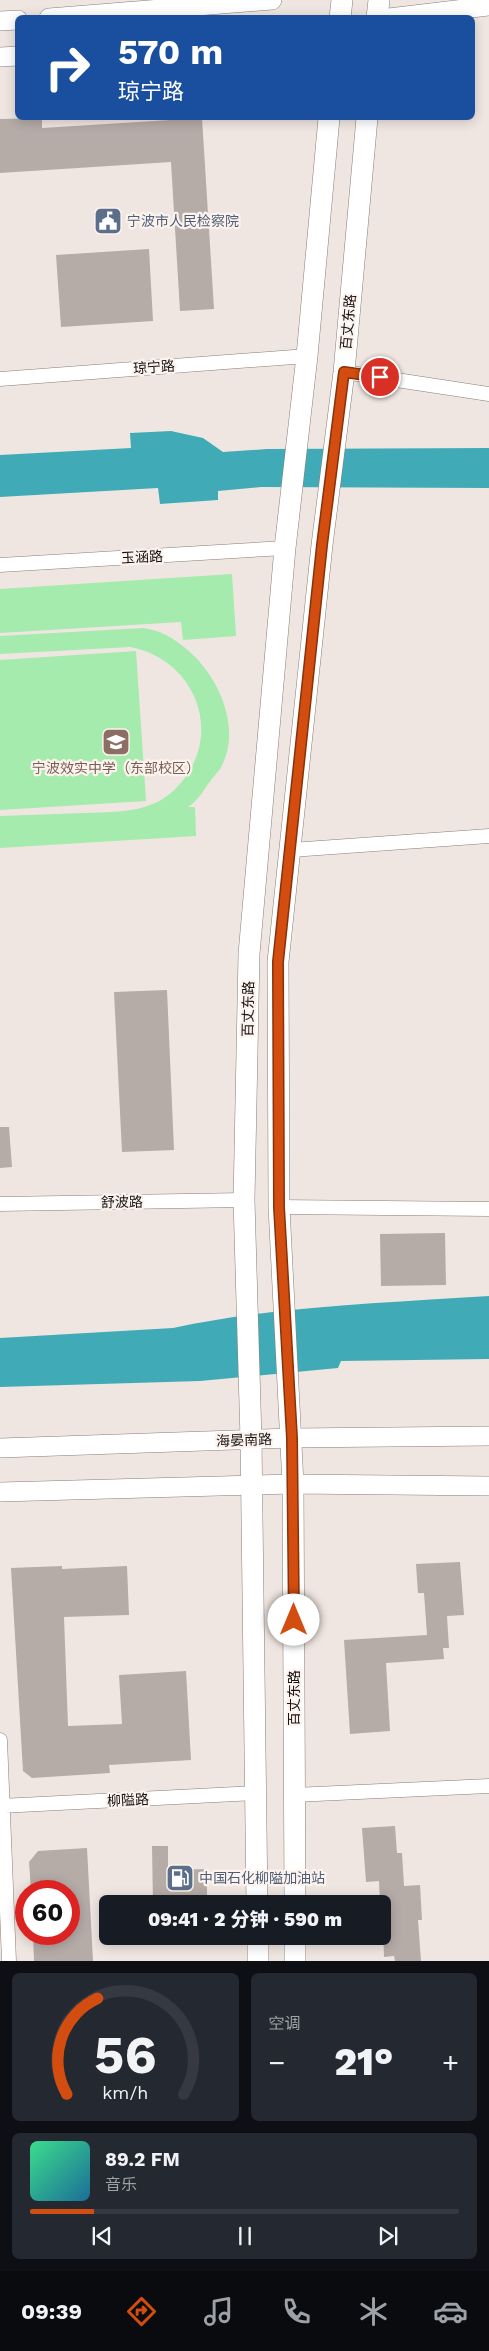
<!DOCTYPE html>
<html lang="zh">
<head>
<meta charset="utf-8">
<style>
  :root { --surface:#171b24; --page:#242831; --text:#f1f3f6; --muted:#9ea1a6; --line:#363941; --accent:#d24d0f }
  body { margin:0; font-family:"Work Sans","Noto Sans SC",sans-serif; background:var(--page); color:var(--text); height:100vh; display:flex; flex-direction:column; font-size:19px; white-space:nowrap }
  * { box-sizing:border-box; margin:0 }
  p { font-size:16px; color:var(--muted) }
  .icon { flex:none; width:28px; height:28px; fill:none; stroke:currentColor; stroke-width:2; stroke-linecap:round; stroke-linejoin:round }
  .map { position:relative; height:1961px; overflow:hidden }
  .drawer { display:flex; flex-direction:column; gap:12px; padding:12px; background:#0d0f14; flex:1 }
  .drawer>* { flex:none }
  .hud { position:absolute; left:15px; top:15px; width:460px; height:105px; border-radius:8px; box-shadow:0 2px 12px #0003; background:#1a4fa0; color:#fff; overflow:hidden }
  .speed { position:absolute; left:15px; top:1880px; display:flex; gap:10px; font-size:25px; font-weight:700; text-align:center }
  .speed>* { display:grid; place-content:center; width:65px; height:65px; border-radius:50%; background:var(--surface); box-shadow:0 2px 12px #0003; line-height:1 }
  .speed .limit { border:8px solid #d22; background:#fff; color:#111 }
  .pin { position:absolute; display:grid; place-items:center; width:42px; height:42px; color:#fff; margin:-21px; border:2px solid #fff; border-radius:50%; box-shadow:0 1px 5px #0007 }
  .me { position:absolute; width:55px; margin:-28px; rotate:0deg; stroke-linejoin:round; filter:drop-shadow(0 0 4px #0008) }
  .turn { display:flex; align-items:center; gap:18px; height:105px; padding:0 20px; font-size:22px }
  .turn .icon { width:65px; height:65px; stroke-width:2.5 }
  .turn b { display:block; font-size:35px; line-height:42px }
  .big { font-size:38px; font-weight:800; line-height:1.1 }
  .drawer .card { flex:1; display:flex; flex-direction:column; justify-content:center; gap:8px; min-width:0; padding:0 18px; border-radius:8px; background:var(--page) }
  .drawer .dial { align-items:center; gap:0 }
  .dial svg { height:130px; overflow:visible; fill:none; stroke:var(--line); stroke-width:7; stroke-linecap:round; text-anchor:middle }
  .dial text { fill:var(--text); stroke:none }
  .song { display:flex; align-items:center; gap:15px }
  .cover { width:60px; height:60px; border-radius:8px; background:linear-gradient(135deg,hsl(150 70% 55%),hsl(200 70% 35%)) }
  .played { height:5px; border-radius:2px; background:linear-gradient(90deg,var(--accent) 15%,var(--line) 15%) }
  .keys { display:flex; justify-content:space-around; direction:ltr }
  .heat { display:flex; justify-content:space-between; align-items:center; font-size:28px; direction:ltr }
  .drawer .tiles { flex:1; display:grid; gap:12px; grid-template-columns:1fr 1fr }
  .card:last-child { grid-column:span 2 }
  .trip { position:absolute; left:99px; top:1895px; width:292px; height:50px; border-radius:8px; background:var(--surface); box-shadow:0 2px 12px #0003; font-weight:800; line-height:50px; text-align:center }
  .tabs { display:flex; height:80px; justify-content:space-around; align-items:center; background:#090b0e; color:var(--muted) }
  .tabs .icon { width:35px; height:35px }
  .tabs .current { color:var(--accent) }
  .tabs b { font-size:22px; color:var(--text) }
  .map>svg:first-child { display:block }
  .green { fill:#a4ebad }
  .water { fill:#40abb6 }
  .building { fill:#b5aba7 }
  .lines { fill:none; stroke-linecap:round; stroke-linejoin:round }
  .street-casing { stroke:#877e7a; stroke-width:15 }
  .secondary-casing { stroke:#877e7a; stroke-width:20 }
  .primary-casing { stroke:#877e7a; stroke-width:22 }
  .street { stroke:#fff; stroke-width:14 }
  .secondary { stroke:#fff; stroke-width:19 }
  .primary { stroke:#fff; stroke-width:21 }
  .route-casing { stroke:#88320a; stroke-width:12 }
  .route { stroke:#d24d0f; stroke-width:9 }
  .labels { text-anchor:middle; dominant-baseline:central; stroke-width:4.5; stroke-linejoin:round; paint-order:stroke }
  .service-label { font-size:14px; fill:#4e5e75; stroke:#fdf3ee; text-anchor:start }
  .street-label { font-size:14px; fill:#151210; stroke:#fdf3ee }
  .education-label { font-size:14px; fill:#785e54; stroke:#fdf3ee }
</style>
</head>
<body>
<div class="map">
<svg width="489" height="1961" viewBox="0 0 489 1961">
  <rect width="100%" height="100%" fill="#f0e6e1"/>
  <path class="green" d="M232 574 236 636 183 640 181 622 0 633V589Z
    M143 628C160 630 171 637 184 647 217 672 244 729 220 769 216 774 212 779 208 784 202 793 197 801 188 807H195L196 836 0 848V816C28 815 56 814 84 813 108 812 133 813 155 803 167 798 176 789 184 779 223 728 192 658 130 647L0 654V636Z
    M136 651 146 801 0 810V660Z"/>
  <path class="water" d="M171 431 203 438 223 452 267 449 489 448V488L261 487 218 491V500L160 504 158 488 0 497V455L131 448 130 433Z
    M489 1296V1359L341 1361 338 1368 200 1381 0 1387V1338L173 1328C276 1306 384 1303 489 1296Z"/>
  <path class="building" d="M42 118V128L202 118 214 309 180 311 171 162 0 173V119Z
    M149 249 153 321 61 327 56 255Z
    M167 990 174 1150 122 1152 114 992Z
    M0 1127H9L12 1167 0 1168Z
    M445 1233 446 1285 381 1286 380 1234Z
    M460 1562 464 1615 447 1616 449 1648H443L444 1659 386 1663 390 1731 350 1734 344 1640 427 1635 424 1593H418L416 1564Z
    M62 1566V1569L127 1566 129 1615 64 1617 68 1726 122 1724 119 1675 186 1671 191 1760 109 1765 110 1773 32 1778 23 1771 11 1568Z
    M395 1826 397 1853H402L404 1886 420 1885 422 1920H418L421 1961H395L394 1956 384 1957 382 1904H380L379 1881 366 1882 362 1828Z
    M152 1846H168V1870L207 1869V1904H153Z
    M87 1848 93 1961H34L33 1934H69V1891H31L29 1862 38 1851Z"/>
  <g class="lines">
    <defs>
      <path id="street" d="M344 372 489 394
        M0 379 307 356
        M0 565 285 548
        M291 850 489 836
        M0 1204 244 1200
        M279 1207 489 1209
        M0 1740 9 1961
        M294 1795 489 1786
        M0 1806 256 1793"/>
      <path id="secondary" d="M49 18 272 0
        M389 18 489 6
        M0 21 18 20
        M0 57 18 56
        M0 1448 292 1438 489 1436
        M0 1492 293 1484 489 1486"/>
      <path id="primary" d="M340 18 342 0
        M377 18 379 0
        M257 1904 251 1439 244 1200 249 954 285 548 307 356 329 118
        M295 1904 293 1484 279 1207 278 962 322 545 344 372 367 118
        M258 1936V1961
        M295 1936V1961"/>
    </defs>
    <use href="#street" class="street-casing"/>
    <use href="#secondary" class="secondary-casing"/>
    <use href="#primary" class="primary-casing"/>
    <use href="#street" class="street"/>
    <use href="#secondary" class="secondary"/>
    <use href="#primary" class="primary"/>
  </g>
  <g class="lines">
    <defs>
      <path id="route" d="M294 1620 292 1438 279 1207 278 962 322 545 344 372 380 377"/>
    </defs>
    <use href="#route" class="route-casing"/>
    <use href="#route" class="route"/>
  </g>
  <defs>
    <symbol id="civic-square" viewBox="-11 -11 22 22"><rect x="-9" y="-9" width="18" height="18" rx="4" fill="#5c6f8a" stroke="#fdf3ee"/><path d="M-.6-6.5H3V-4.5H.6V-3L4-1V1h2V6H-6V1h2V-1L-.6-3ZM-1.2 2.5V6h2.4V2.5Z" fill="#fff"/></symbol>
    <symbol id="school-square" viewBox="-11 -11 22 22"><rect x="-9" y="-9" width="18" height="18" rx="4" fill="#8d6e63" stroke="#fdf3ee"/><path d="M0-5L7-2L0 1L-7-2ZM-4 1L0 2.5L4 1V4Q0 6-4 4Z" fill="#fff"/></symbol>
    <symbol id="fuel-square" viewBox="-11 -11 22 22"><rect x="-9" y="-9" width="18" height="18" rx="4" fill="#5c6f8a" stroke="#fdf3ee"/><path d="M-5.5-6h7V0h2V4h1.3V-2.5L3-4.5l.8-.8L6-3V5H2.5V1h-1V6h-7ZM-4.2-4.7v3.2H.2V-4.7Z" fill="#fff"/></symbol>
  </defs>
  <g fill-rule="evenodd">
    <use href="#civic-square" x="92" y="205" width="32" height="32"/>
    <use href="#school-square" x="100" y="726" width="32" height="32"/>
    <use href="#fuel-square" x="164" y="1862" width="32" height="32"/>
  </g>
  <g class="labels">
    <g class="service-label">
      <text x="127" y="221">宁波市人民检察院</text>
      <text x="199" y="1878">中国石化柳隘加油站</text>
    </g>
    <g class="street-label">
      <text transform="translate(348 322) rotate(-85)">百丈东路</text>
      <text transform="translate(154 367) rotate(-4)">琼宁路</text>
      <text transform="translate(142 557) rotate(-3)">玉涵路</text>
      <text transform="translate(248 1009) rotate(-89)">百丈东路</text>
      <text transform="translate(122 1202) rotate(-1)">舒波路</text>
      <text transform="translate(244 1440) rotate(-2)">海晏南路</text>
      <text transform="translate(294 1698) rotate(-90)">百丈东路</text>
      <text transform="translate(128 1800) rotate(-3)">柳隘路</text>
    </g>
    <g class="education-label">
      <text x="116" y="768">宁波效实中学（东部校区）</text>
    </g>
  </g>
</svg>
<div class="speed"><div class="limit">60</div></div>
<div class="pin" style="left:380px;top:377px;background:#d93025"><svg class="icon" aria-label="arrive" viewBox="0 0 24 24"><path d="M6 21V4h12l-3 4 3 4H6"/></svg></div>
<svg class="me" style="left:294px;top:1620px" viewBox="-20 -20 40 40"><circle r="19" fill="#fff"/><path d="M0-13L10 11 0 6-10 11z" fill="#d24d0f"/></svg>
<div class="trip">09:41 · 2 分钟 · 590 m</div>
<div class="hud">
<div class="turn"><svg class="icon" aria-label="right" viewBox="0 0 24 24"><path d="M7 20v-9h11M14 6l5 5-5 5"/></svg><div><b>570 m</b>琼宁路</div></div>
</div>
</div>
<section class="drawer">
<div class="tiles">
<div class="card dial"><svg viewBox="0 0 100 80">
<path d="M14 69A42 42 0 1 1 86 69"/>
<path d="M14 69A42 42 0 0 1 33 10" stroke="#d24d0f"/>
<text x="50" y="56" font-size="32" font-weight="700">56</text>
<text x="50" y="72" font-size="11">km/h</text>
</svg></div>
<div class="card"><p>空调</p>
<div class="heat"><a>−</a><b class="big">21°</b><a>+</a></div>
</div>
<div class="card">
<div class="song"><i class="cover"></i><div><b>89.2 FM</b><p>音乐</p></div></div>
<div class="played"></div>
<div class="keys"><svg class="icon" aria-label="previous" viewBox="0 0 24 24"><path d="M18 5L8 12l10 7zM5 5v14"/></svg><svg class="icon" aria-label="pause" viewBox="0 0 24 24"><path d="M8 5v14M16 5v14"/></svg><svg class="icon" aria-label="next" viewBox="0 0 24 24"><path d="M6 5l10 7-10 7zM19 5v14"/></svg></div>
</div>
</div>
</section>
<nav class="tabs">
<b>09:39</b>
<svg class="icon current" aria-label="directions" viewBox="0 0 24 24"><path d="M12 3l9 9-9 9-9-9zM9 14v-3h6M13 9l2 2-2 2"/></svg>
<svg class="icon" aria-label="music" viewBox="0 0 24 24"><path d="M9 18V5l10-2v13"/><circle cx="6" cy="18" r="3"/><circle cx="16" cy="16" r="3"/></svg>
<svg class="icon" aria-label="phone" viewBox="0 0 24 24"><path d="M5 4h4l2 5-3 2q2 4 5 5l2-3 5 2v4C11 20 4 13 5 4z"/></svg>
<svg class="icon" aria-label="climate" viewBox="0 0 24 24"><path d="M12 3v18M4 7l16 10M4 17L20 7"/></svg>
<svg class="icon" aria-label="car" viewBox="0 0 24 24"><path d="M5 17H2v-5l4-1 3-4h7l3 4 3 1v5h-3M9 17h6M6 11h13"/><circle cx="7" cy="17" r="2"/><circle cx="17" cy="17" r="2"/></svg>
</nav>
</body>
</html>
